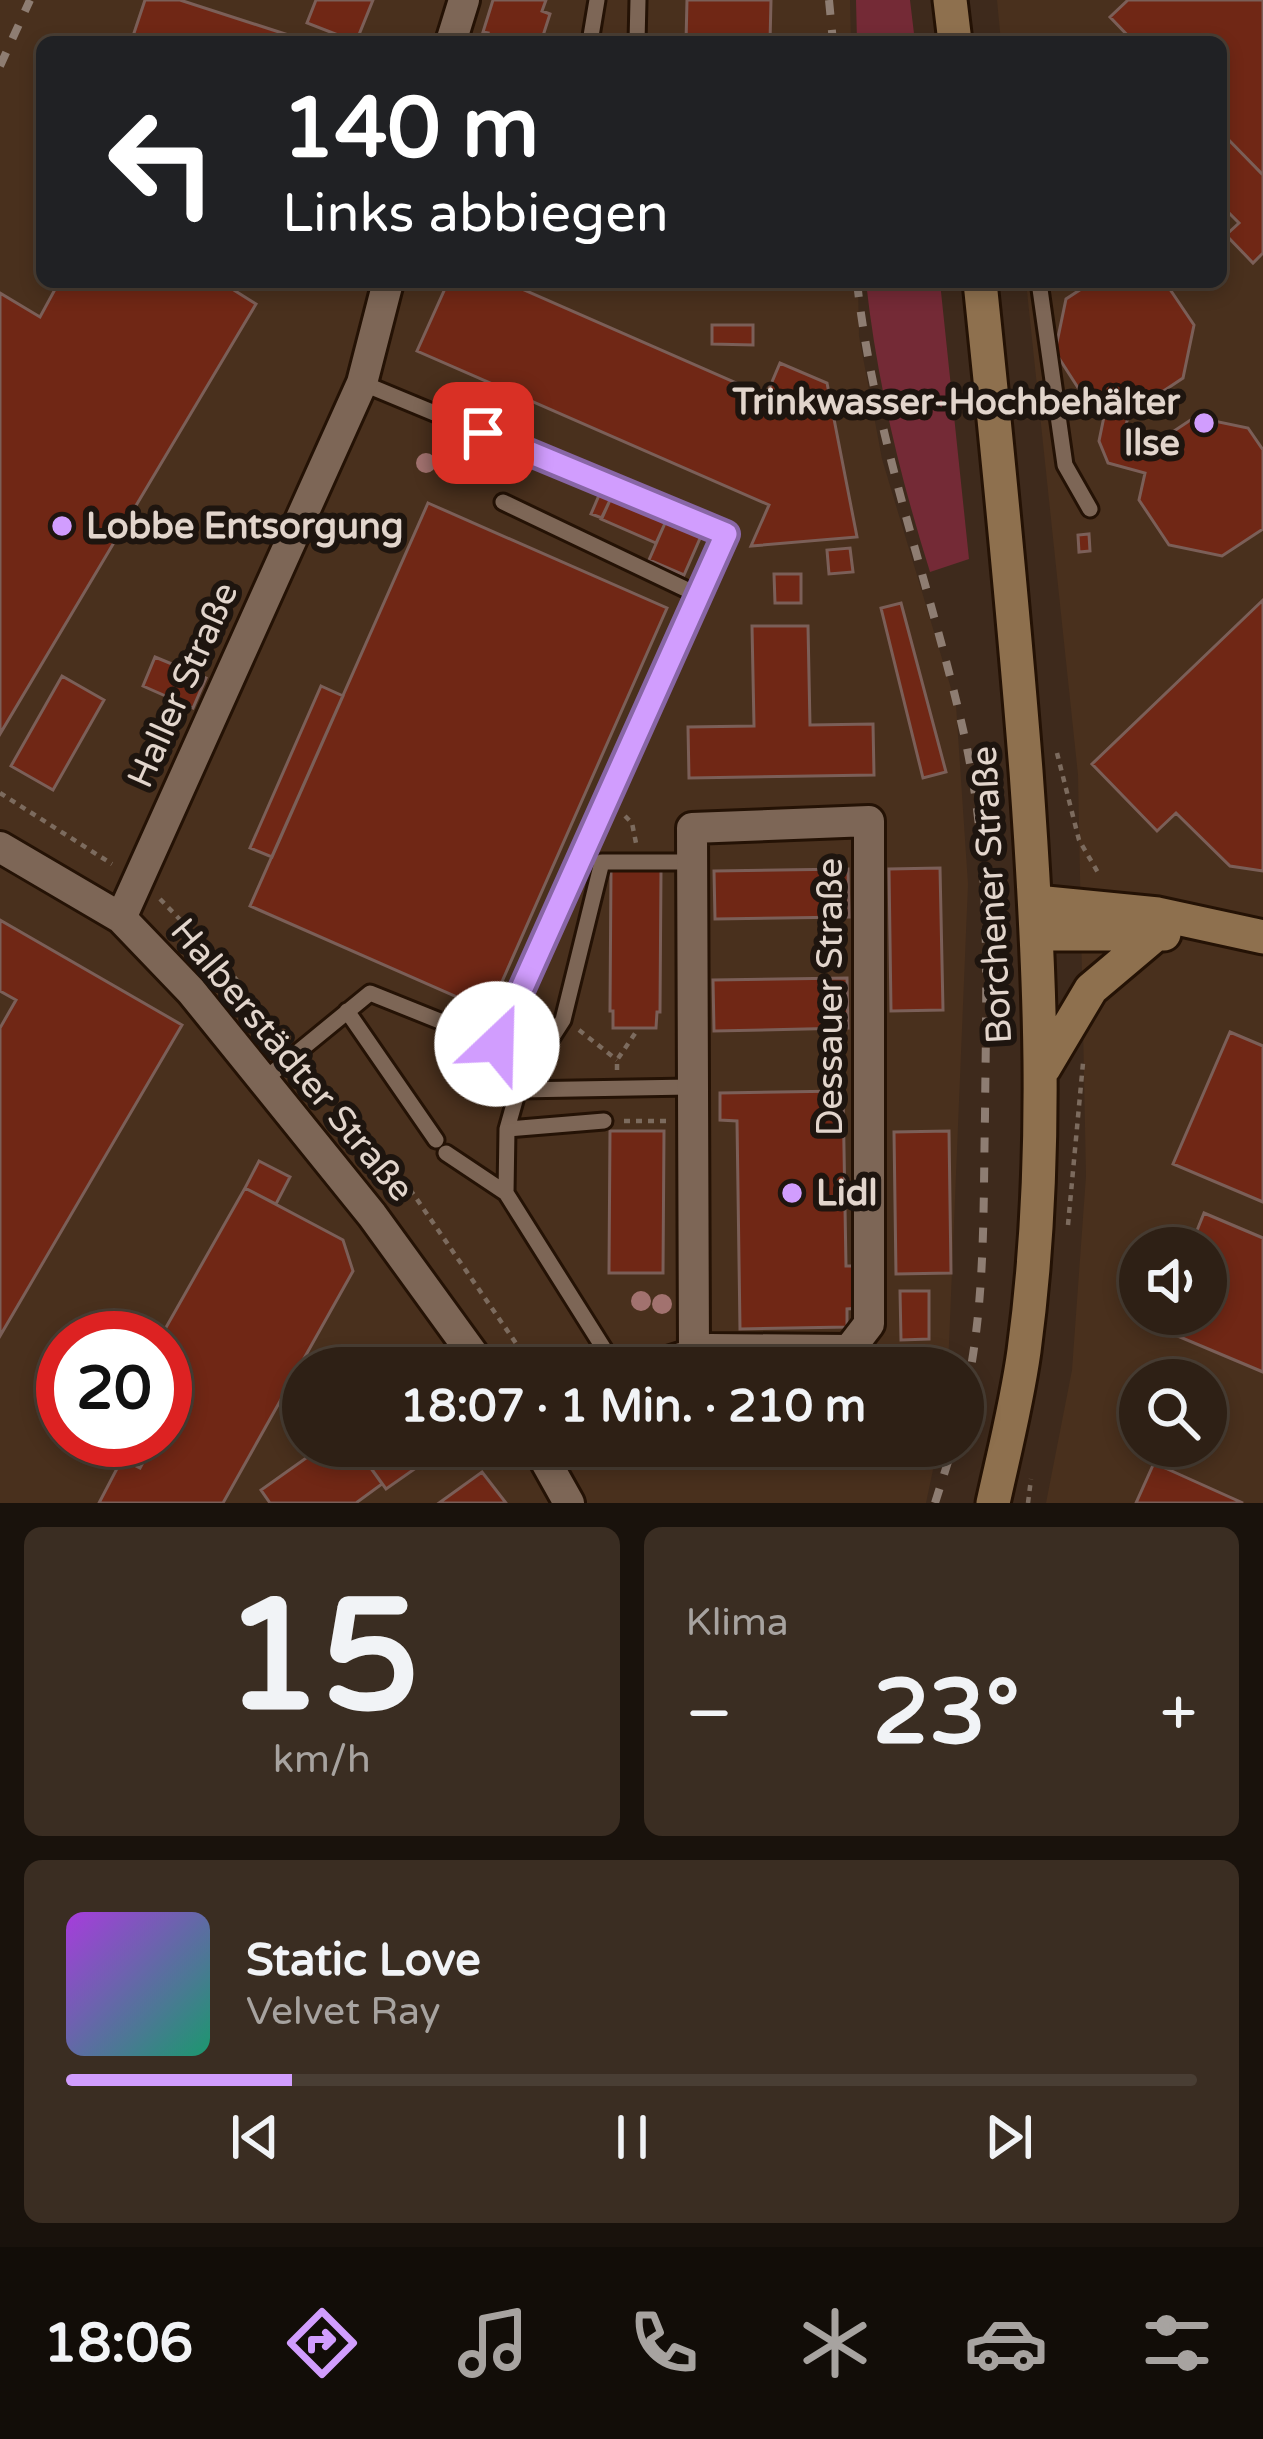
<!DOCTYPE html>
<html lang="de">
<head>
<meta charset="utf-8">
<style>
  :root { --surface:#2e2015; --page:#3a2d22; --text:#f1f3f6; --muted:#a7a3a0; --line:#493e34; --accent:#d19dfe }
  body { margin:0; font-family:"Varela Round",sans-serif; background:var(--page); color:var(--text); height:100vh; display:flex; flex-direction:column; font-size:45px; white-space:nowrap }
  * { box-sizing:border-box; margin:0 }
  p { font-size:39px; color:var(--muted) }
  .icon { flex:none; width:66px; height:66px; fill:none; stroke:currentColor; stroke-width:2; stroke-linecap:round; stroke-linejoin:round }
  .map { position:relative; height:1503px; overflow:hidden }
  .drawer { display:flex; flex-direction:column; gap:24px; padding:24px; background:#19120c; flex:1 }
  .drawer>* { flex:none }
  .top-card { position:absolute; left:36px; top:36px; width:1191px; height:252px; border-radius:18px; box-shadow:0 6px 18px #0003,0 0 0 3px var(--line); background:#202124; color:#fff; overflow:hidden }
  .tools { position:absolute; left:1119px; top:1227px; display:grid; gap:24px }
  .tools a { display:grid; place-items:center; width:108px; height:108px; border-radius:50%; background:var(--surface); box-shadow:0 6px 18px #0003,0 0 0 3px var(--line); font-size:60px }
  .speed { position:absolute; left:36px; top:1311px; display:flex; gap:24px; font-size:60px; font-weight:700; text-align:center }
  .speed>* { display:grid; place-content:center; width:156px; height:156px; border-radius:50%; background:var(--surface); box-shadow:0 6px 18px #0003,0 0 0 3px var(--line); line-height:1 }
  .speed .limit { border:18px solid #d22; background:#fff; color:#111 }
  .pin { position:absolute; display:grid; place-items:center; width:102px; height:102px; color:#fff; margin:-51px; border-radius:24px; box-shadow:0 6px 18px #0006 }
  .me { position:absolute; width:132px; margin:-66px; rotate:24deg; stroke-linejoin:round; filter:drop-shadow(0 0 9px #0008) }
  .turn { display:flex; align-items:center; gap:42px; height:252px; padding:0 48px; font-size:54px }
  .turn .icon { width:156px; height:156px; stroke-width:2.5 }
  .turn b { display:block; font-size:84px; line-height:102px }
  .big { font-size:90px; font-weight:700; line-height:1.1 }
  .drawer .card { flex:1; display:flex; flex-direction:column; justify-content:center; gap:18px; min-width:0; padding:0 42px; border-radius:18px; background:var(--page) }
  .drawer .dial { align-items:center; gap:0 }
  .dial b { font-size:156px; line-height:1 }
  .song { display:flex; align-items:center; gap:36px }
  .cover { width:144px; height:144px; border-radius:18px; background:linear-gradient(135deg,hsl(280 70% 55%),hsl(160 70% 35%)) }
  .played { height:12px; border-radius:6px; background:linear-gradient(90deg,var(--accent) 20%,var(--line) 20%) }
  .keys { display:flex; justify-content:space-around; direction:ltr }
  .heat { display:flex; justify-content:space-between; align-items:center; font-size:66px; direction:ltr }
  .drawer .tiles { flex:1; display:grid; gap:24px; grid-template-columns:1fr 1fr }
  .card:last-child { grid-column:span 2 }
  .trip { position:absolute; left:282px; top:1347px; width:702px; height:120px; border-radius:60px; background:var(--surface); box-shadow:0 6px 18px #0003,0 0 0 3px var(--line); font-weight:700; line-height:120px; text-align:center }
  .tabs { display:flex; height:192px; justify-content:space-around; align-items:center; background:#120d08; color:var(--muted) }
  .tabs .icon { width:84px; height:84px }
  .tabs .selected { color:var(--accent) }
  .tabs b { font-size:54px; color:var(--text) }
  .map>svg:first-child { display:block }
  .built { fill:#49301d; fill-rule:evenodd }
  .green { fill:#742a36 }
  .building { fill:#702715; stroke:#7b5f58; stroke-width:3 }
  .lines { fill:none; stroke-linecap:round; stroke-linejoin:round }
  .service-casing { stroke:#241205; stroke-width:21 }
  .minor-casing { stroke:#241205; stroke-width:36 }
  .secondary-casing { stroke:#241205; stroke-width:39 }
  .path { stroke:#7c6b5e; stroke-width:4.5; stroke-dasharray:6 6; stroke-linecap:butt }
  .service { stroke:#7d6656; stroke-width:15 }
  .minor { stroke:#7d6656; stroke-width:30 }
  .secondary { stroke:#8e704e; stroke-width:33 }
  .rail { stroke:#8e7d72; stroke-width:8; stroke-dasharray:15 15; stroke-linecap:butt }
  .tree { fill:#a2726f }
  .route-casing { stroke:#8866a5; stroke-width:30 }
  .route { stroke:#d19dfe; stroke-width:21 }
  .poi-dot { fill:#d19dfe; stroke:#1e150f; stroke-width:4.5 }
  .labels { text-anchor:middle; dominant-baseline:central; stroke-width:12; stroke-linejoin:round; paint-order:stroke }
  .poi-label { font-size:36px; font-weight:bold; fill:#e2d5cc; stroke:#1e150f; text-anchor:start }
  .street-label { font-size:36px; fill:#e2d5cc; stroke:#1e150f }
</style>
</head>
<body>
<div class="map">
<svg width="1263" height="1503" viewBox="0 0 1263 1503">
  <rect width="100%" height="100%" fill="#3e2a1c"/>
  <path class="built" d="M0 0H850L851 42H42V282H858L859 336 882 459 956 705 968 884 948 1368H303V1446H938L926 1503H0ZM63 1338H165V1440H63Z
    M997 0H1263V1503H1046L1072 1370 1086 1176 1078 775 1026 282H1221V42H1001ZM1140 1248H1206V1314H1140ZM1140 1380H1206V1446H1140Z"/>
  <path class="green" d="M856 0H910L915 42H857Z
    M866 282H940L969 559 930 572C900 476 877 382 866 282Z"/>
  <path class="building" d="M145 0H180L310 42H131Z
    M316 0H373L356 42 307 23Z
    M493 0H546L542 11 550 14 541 42H485L488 33 483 32Z
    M687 0H771L770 42H686Z
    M1128 0H1263V175L1221 132V42H1134L1110 17Z
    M1221 132 1263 175V253L1253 263 1226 235 1239 223 1221 205Z
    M59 282H221L256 304 0 734V293L40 317Z
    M448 282H506L766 396 780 363 827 383 857 537 751 546 769 505 417 351Z
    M1092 282H1165L1194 325 1183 378 1138 408 1130 406 1123 441 1150 447 1195 417 1248 428 1263 450V529L1222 556 1169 545 1139 500 1145 473 1108 463 1099 441 1107 402 1084 397 1055 352 1066 299Z
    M712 325H753V345L712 344Z
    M600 493 611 498 602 518 591 514Z
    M611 498 666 521 656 543 601 519Z
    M428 503 667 608 489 1011 250 906Z
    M666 521 701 536 684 575 649 560Z
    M1089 534 1090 551 1079 552 1078 535Z
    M850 548 853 572 829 574 827 550Z
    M774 574H801V603H775Z
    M1263 600V871L1230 866 1176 813 1157 831 1092 764Z
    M901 603 946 772 923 778 881 608Z
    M752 626H808L810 725 873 724 874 775 689 778 688 727 754 726Z
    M155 657 206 678 193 708 143 686Z
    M62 676 104 700 53 790 11 766Z
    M321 686 343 696 272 857 250 848Z
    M940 868 943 1010 891 1011 889 869Z
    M848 869 849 917 715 919 714 871Z
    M611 870H661L660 1012H657L656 1028H613V1011H610Z
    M0 920 182 1025 0 1336V1028L16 1000 0 991Z
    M847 978 848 1028 714 1031 713 980Z
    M1230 1032 1263 1046V1202L1173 1164Z
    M843 1091 846 1266H861V1308L847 1309V1327L740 1329 737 1121 720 1120V1093Z
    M610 1131H664L663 1273H609Z
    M949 1131 951 1273 896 1274 894 1132Z
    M259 1161 290 1177 276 1204 245 1188Z
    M245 1188 343 1240 353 1271 223 1503H99L122 1459 140 1468 155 1440H165V1421L185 1384 165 1375V1338H160Z
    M1204 1213 1263 1238V1372L1156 1327 1161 1314H1206V1248H1190Z
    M900 1291H929V1339L901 1340Z
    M323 1446H355L382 1484 356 1503H270L261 1490Z
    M355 1446H400L416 1468 386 1489Z
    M400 1446H447L416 1468Z
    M643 1446H690V1463L644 1464Z
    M1154 1463 1243 1503H1136Z
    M482 1472 506 1503H439Z"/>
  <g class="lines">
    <defs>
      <path id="service" d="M590 42 597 0
        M637 42 638 0
        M1039 282 1065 465 1090 509
        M503 502 698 595
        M347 1011 436 1140
        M265 1079 370 993 497 1044 726 534 362 383
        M518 1090 690 1087
        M507 1129 604 1121
        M446 1153 506 1193
        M616 1368 506 1193 507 1129 518 1090 563 1020 602 862H691"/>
      <path id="minor" d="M451 42 464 0
        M0 847 121 918 191 991 372 1215 483 1368
        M121 918 362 383 388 282
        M649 1368 710 1349 849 1350 869 1324V821L692 828 694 1351
        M537 1446 569 1503"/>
      <path id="secondary" d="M950 0 955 42
        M980 282C997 445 1013 607 1026 771 1040 964 1050 1159 1024 1351 1017 1402 1004 1453 993 1503
        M1036 902 1158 914 1263 937
        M1037 934H1164
        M1044 1068 1091 989 1155 935"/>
    </defs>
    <use href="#service" class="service-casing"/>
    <use href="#minor" class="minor-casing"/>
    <use href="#secondary" class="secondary-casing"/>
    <path class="path" d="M1057 753 1079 840 1100 876
      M0 793 112 864
      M625 816 632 823 636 843
      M160 899 226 967 284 1038
      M579 1030 617 1060
      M311 1069 414 1195 533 1368
      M617 1070V1060L636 1032
      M624 1121H667
      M1068 1225 1083 1063
      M1028 1503 1031 1479"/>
    <use href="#service" class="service"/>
    <use href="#minor" class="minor"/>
    <use href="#secondary" class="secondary"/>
    <path class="rail" d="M829 0 833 42
      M0 66 30 0
      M857 282C874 437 930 583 964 734 992 859 986 989 985 1116 983 1213 986 1311 963 1406
      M935 1503 953 1446"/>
  </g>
  <g class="tree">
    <circle cx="426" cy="463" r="10"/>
    <circle cx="641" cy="1301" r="10"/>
    <circle cx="662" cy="1304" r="10"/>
  </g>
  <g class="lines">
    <defs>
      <path id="route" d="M483 433 726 534 497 1044"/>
    </defs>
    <use href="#route" class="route-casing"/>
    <use href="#route" class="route"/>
  </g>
  <g class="poi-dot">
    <circle cx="1204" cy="423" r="12"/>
    <circle cx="62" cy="526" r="12"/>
    <circle cx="792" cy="1193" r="12"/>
  </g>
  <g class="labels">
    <g class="poi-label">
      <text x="1180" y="402" text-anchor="end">Trinkwasser-Hochbehälter<tspan x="1180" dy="41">Ilse</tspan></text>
      <text x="86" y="526">Lobbe Entsorgung</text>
      <text x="816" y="1193">Lidl</text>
    </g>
    <g class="street-label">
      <text transform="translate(183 685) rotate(-66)">Haller Straße</text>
      <text transform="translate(992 895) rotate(-93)">Borchener Straße</text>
      <text transform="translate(830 997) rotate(-90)">Dessauer Straße</text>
      <text transform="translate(292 1060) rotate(50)">Halberstädter Straße</text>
    </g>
  </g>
</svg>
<div class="tools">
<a><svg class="icon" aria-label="sound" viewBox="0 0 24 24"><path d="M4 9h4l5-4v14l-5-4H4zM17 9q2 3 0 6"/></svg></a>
<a><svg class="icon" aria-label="search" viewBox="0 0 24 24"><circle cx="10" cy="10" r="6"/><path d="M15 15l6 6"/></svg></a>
</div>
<div class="speed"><div class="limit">20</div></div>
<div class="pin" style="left:483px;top:433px;background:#d93025"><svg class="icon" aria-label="arrive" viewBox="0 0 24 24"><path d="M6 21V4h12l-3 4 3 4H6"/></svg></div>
<svg class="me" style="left:497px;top:1044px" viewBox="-20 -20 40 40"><circle r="19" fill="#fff"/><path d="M0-13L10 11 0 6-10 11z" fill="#d19dfe"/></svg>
<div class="trip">18:07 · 1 Min. · 210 m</div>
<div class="top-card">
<div class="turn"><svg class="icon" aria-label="left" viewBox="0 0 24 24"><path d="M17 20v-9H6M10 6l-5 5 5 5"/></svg><div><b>140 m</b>Links abbiegen</div></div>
</div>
</div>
<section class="drawer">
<div class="tiles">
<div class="card dial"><b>15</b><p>km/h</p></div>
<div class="card"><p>Klima</p>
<div class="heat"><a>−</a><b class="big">23°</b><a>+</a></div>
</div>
<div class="card">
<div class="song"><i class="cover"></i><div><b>Static Love</b><p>Velvet Ray</p></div></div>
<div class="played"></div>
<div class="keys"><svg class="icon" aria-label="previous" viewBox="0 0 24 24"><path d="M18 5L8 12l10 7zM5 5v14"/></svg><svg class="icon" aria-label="pause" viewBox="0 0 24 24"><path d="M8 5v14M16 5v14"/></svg><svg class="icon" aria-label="next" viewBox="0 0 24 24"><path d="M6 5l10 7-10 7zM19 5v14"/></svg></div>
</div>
</div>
</section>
<nav class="tabs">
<b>18:06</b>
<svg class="icon selected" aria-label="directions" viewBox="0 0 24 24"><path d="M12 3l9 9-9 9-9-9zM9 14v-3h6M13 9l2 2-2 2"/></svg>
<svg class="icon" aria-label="music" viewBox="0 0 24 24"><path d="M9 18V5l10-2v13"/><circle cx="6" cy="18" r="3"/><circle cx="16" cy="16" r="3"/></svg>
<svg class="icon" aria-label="phone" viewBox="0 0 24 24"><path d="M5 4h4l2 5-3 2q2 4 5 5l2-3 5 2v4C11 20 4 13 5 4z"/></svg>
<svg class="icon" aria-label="climate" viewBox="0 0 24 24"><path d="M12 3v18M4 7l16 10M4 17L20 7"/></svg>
<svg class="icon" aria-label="car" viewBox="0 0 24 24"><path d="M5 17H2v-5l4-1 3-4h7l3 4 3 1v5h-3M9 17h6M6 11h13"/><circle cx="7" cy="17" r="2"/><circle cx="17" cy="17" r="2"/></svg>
<svg class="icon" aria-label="filters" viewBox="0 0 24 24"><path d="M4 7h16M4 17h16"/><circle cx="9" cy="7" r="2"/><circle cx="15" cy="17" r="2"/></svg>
</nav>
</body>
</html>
